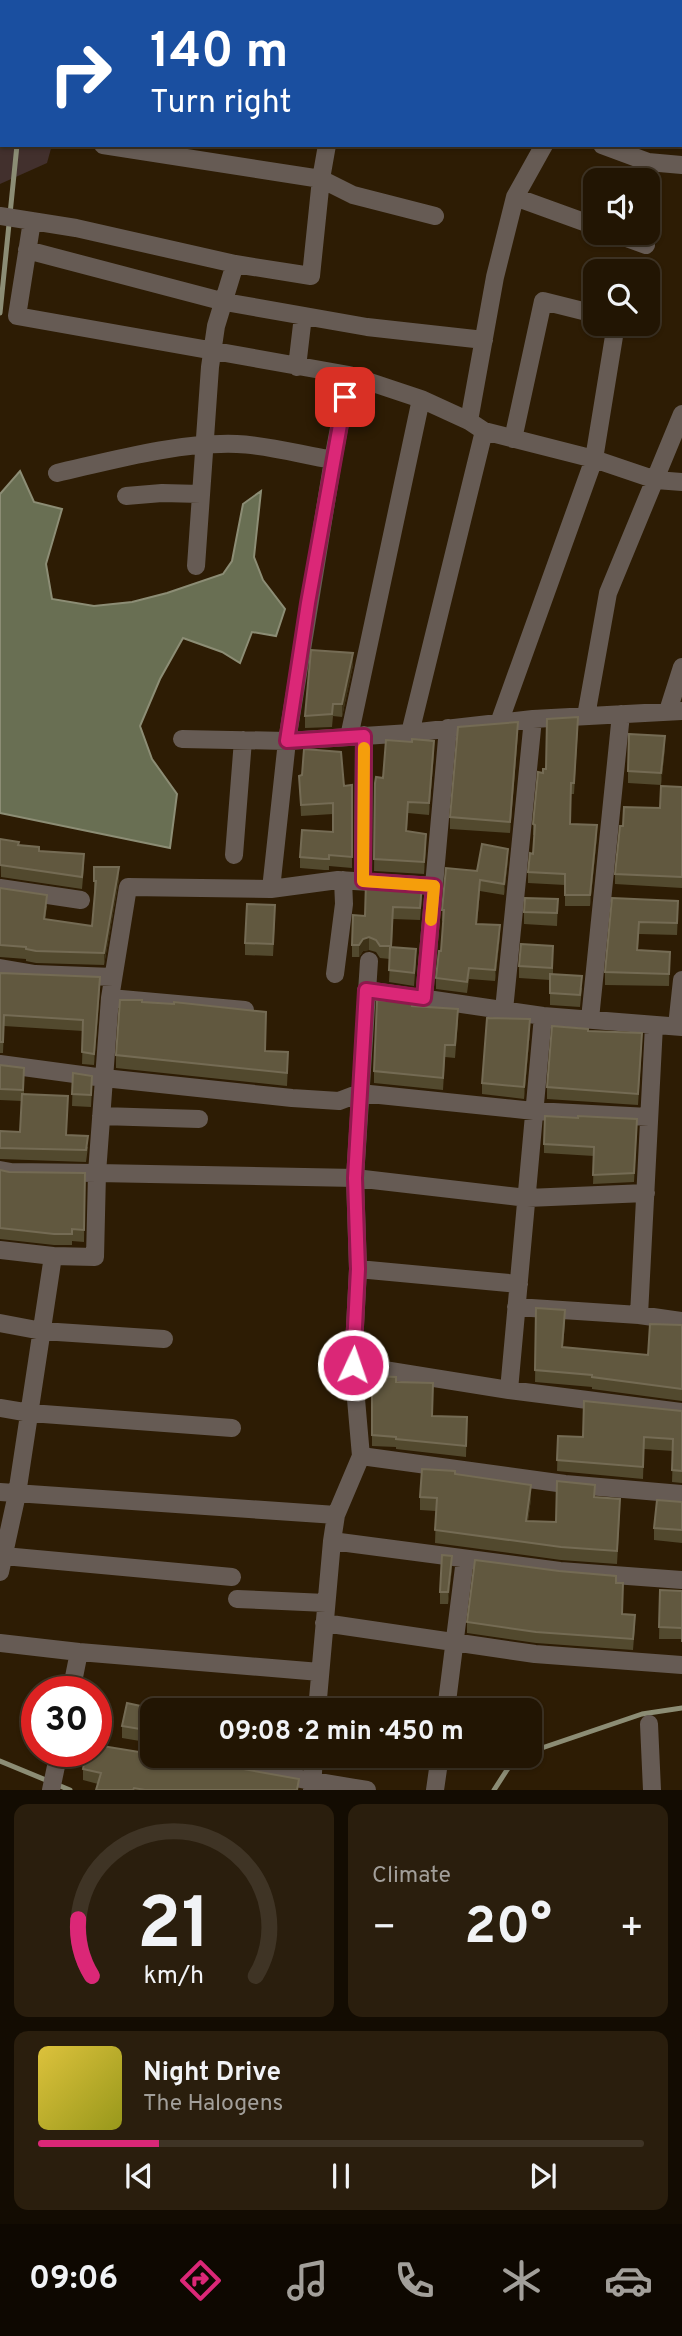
<!DOCTYPE html>
<html lang="en">
<head>
<meta charset="utf-8">
<style>
  :root { --surface:#221503; --page:#2a1e0d; --text:#f1f3f6; --muted:#a29f9a; --line:#3f3425; --accent:#db2777 }
  body { margin:0; font-family:Overpass,sans-serif; background:var(--page); color:var(--text); height:100vh; display:flex; flex-direction:column; font-size:26px; white-space:nowrap }
  * { box-sizing:border-box; margin:0 }
  p { font-size:23px; color:var(--muted) }
  .icon { flex:none; width:38px; height:38px; fill:none; stroke:currentColor; stroke-width:2; stroke-linecap:round; stroke-linejoin:round }
  .map { position:relative; height:1790px; overflow:hidden }
  .details { display:flex; flex-direction:column; gap:14px; padding:14px; background:#130c02; flex:1 }
  .details>* { flex:none }
  .guide { position:absolute; left:0px; top:0px; width:682px; height:147px; box-shadow:0 2px 5px #0004,0 0 0 2px var(--line); background:#1a4fa0; color:#fff; overflow:hidden }
  .fabs { position:absolute; left:583px; top:168px; display:grid; gap:14px }
  .fabs a { display:grid; place-items:center; width:77px; height:77px; border-radius:14px; background:var(--surface); box-shadow:0 2px 5px #0004,0 0 0 2px var(--line); font-size:35px }
  .speed { position:absolute; left:21px; top:1676px; display:flex; gap:14px; font-size:35px; font-weight:700; text-align:center }
  .speed>* { display:grid; place-content:center; width:91px; height:91px; border-radius:50%; background:var(--surface); box-shadow:0 2px 5px #0004,0 0 0 2px var(--line); line-height:1 }
  .speed .limit { border:10px solid #d22; background:#fff; color:#111 }
  .pin { position:absolute; display:grid; place-items:center; width:60px; height:60px; color:#fff; margin:-30px; border-radius:14px; box-shadow:0 4px 10px #0006 }
  .me { position:absolute; width:77px; margin:-38px; rotate:3deg; stroke-linejoin:round; filter:drop-shadow(0 0 5px #0008) }
  .turn { display:flex; align-items:center; gap:24px; height:147px; padding:0 35px; font-size:32px }
  .turn .icon { width:91px; height:91px; stroke-width:2.5 }
  .turn b { display:block; font-size:49px; line-height:60px }
  .big { font-size:52px; font-weight:700; line-height:1.1 }
  .details .tile { flex:1; display:flex; flex-direction:column; justify-content:center; gap:10px; min-width:0; padding:0 24px; border-radius:14px; background:var(--page) }
  .details .dial { align-items:center; gap:0 }
  .dial svg { height:182px; overflow:visible; fill:none; stroke:var(--line); stroke-width:7; stroke-linecap:round; text-anchor:middle }
  .dial text { fill:var(--text); stroke:none }
  .song { display:flex; align-items:center; gap:21px }
  .cover { width:84px; height:84px; border-radius:10px; background:linear-gradient(135deg,hsl(50 70% 55%),hsl(60 70% 35%)) }
  .played { height:7px; border-radius:4px; background:linear-gradient(90deg,var(--accent) 20%,var(--line) 20%) }
  .keys { display:flex; justify-content:space-around; direction:ltr }
  .heat { display:flex; justify-content:space-between; align-items:center; font-size:38px; direction:ltr }
  .details .tiles { flex:1; display:grid; gap:14px; grid-template-columns:1fr 1fr }
  .tile:last-child { grid-column:span 2 }
  .trip { position:absolute; left:140px; top:1698px; width:402px; height:70px; border-radius:14px; background:var(--surface); box-shadow:0 2px 5px #0004,0 0 0 2px var(--line); font-weight:700; line-height:70px; text-align:center }
  .menu { display:flex; height:112px; justify-content:space-around; align-items:center; background:#0e0801; color:var(--muted) }
  .menu .icon { width:49px; height:49px }
  .menu .active { color:var(--accent) }
  .menu b { font-size:32px; color:var(--text) }
  .map>svg:first-child { display:block }
  .green { fill:#42302d }
  .water { fill:#696f53; stroke:#8c8d75; stroke-width:2 }
  .lines { fill:none; stroke-linecap:round; stroke-linejoin:round }
  .stream { stroke:#8c8d75; stroke-width:5 }
  .minor { stroke:#665b54; stroke-width:18 }
  .wall { fill:#52492e }
  .shaded-wall { fill:#3d3117 }
  .building { fill:#61583f; stroke:#746b54; stroke-width:2 }
  .route-casing { stroke:#8e194d; stroke-width:18 }
  .route { stroke:#db2777; stroke-width:12 }
  .slow { stroke:#f59e0b; stroke-width:12 }
</style>
</head>
<body>
<div class="map">
<svg width="682" height="1790" viewBox="0 0 682 1790">
  <rect width="100%" height="100%" fill="#2d1c04"/>
  <path class="green" d="M0 0H90V2H2V145H52L47 163 0 184Z"/>
  <path class="water" d="M20 471 34 502 62 509 46 564 52 599 94 606 132 602 167 593 223 574 232 561 243 504 261 491 254 557 263 580 285 609 276 636 252 632 240 663 222 652 183 638 160 679 140 726 152 759 177 794 170 848 0 813V494Z"/>
  <g class="lines">
    <path class="stream" d="M9 0V2
      M0 313 17 145
      M530 1752 642 1714 682 1708
      M0 1761 70 1790
      M494 1790 516 1756 520 1755"/>
    <path class="minor" d="M384 0 394 2
      M103 2 104 0
      M615 2 616 0
      M681 75H682
      M103 145 321 179 353 195 435 216
      M602 145 648 162 682 165
      M515 197 595 226
      M0 216 76 228 235 264 311 276 321 179 327 145
      M32 221 17 316 349 375 421 399 469 421 484 431 594 459 656 480 682 482
      M613 233 646 245
      M27 250 225 302 367 327 484 340
      M297 367 303 316
      M469 421 495 277 515 197 544 145
      M513 439 543 301 595 314
      M57 473C114 460 178 442 237 444 268 445 302 455 333 460
      M126 496 162 493 201 494
      M196 566 210 367 216 326 235 264
      M668 711 682 667
      M586 716 608 593 682 414
      M499 723 594 459 616 324
      M410 733 484 431
      M349 737 421 399
      M182 739 287 741 410 733 533 719 682 711
      M234 855 243 740
      M363 881 364 735
      M0 888 81 900
      M271 889 287 741 333 460 349 375
      M0 968 35 974 113 977
      M335 974 344 904 343 880
      M366 990 543 1016 682 1027
      M424 998 448 728
      M245 1010 110 998 128 887 271 889 338 880 434 886
      M504 1010 533 719
      M590 1019 621 714
      M677 1026 682 980
      M0 1064 104 1078 292 1098 339 1101 360 1093 534 1111 649 1117
      M101 1116 199 1119
      M0 1170 11 1172 97 1173 110 998
      M0 1250 53 1256 17 1494 0 1572
      M53 1256 95 1257 97 1173 355 1178 527 1198 646 1193
      M358 1269 519 1284
      M516 1307 639 1315 682 1321
      M639 1315 654 1025
      M0 1323 42 1331 164 1339
      M353 1365 509 1390 682 1412
      M509 1390 543 1016
      M0 1408 30 1413 232 1428
      M361 1456 565 1484 682 1494
      M0 1492 336 1515
      M332 1541 560 1571 682 1580
      M4 1556 232 1577
      M237 1599 326 1603
      M324 1623 535 1654 682 1665
      M0 1643 79 1652 320 1672
      M71 1692 79 1652
      M318 1706 345 1710
      M317 1710 332 1541 336 1515 361 1456 353 1365 358 1269 355 1178 369 961
      M446 1710 465 1559
      M649 1724 652 1790
      M157 1755 367 1790
      M51 1790 59 1752
      M312 1790 314 1755
      M435 1790 440 1755"/>
  </g>
  <path class="wall" d="M353 665 342 717 333 716 332 727 305 728V716Z
    M578 728 574 794H571L570 824 597 836 590 906H565V885L528 883V872L533 854 534 835H533V824L543 773Z
    M518 733 510 833 450 829V817Z
    M665 748 661 785 628 783V771Z
    M434 753 429 815 408 813 407 831 426 845 424 874 374 871 375 783 383 778Z
    M299 776 344 786 352 785V868L329 866V870H324L300 868V857L333 832V814L301 816Z
    M682 787V888L615 884V874L623 826 660 808Z
    M0 839 84 866 82 889 1 877Z
    M508 860 504 895 480 891 477 924 500 936 495 981 469 979 467 993 436 989V978L441 951 443 921H442V910L477 871Z
    M94 867 119 879 104 965 36 963 26 961V959L0 957V888L47 906 45 920 92 926 95 893H94Z
    M422 897 420 920 393 919 392 948 416 961 414 986 389 982 390 959 380 958 376 952 369 950 363 951 359 957H352V945L365 916Z
    M612 898 678 913 677 935 639 934 638 950 670 952 669 986 605 985V972Z
    M558 899 557 926 524 924V912Z
    M275 917 273 956 245 955V943Z
    M553 946V974L582 988 580 1007 550 1005V980L519 978V966Z
    M0 973 100 988 94 1065 82 1064 83 1031 4 1026 3 1053H0Z
    M142 1002 265 1051 288 1065 287 1086 116 1068V1055Z
    M413 1006 458 1022 455 1058 445 1057 443 1090 374 1083V1071Z
    M530 1031 524 1099 482 1094V1083Z
    M588 1031 642 1044 638 1105 547 1099V1087Z
    M0 1065 24 1068V1094L68 1107 66 1135 88 1147 86 1162 0 1159V1131L20 1132 22 1101 0 1100Z
    M73 1073 92 1088 91 1107 72 1106Z
    M578 1118 637 1128 634 1182 593 1184 594 1156 544 1153V1144Z
    M0 1170 9 1172 85 1173 84 1242 72 1241V1245H54L0 1239Z
    M536 1308 565 1322 563 1347 648 1355 682 1325V1401L592 1389V1387L535 1382Z
    M372 1376 396 1382 432 1416 467 1417 466 1457 396 1449V1447L372 1446Z
    M682 1411V1483L672 1482 673 1451 644 1449 643 1479 557 1471 558 1436 583 1437Z
    M455 1474 531 1499 528 1521 556 1522 595 1497 620 1512 617 1564 561 1560 435 1543 436 1511 420 1510V1497Z
    M682 1502V1543L654 1540V1528Z
    M452 1568 448 1604H440V1592Z
    M616 1583 623 1594 622 1614 635 1625 633 1650 536 1643 467 1633V1622Z
    M660 1590 682 1591V1654V1639H659Z
    M152 1710V1743L122 1738V1726Z
    M181 1761 299 1790H96L98 1784 83 1780V1769Z"/>
  <path class="shaded-wall" d="M353 653V665L342 717V704Z
    M518 722V733L510 833V822Z
    M665 736V748L661 785V773Z
    M434 741V753L429 815V803Z
    M597 825V836L590 906V895Z
    M426 834V845L424 874V862Z
    M508 849V860L504 895V884Z
    M119 867V879L104 965V953Z
    M480 880V891L476 935V924Z
    M500 925V936L495 981V970Z
    M369 937V950L363 951 359 957V945L363 939Z
    M100 977V988L94 1065V1054Z
    M530 1019V1031L524 1099V1087Z
    M531 1485V1499L526 1534V1521Z
    M452 1556V1568L448 1604V1592Z"/>
  <path class="building" d="M311 650 353 653 342 704H333L332 714 305 716Z
    M578 717 574 783H571L570 824 597 825 590 895H565V874L528 872 530 853 533 854 535 825 533 824 538 772 543 773V769H546L547 719Z
    M518 722 510 822 450 817 458 727Z
    M629 734 665 736 661 773 628 771Z
    M412 739 434 741 429 803 408 802 406 831 426 834 424 862 374 859 375 783 376 777 383 778 386 740 412 742Z
    M304 749 341 752 344 786 352 785V857L329 855V859H324L300 857 302 830 333 832V803L301 805 299 776 302 775Z
    M661 786 682 787V877L615 874 620 826H623L624 807 660 808Z
    M0 839 19 842 18 845 39 847V851L84 854 82 877 0 865Z
    M482 844 508 849 504 884 480 880 476 924 500 925 495 970 469 968 467 982 436 978 439 951H441L444 910H442L446 868 477 871Z
    M94 867H119L104 953 36 951 26 949V947L0 945V888L47 895 44 919 92 926 96 881H94Z
    M366 881 422 884 420 908 393 907 391 946H380L376 940 369 937 363 939 359 945H352L353 915 365 916Z
    M525 898 558 899 557 913 524 912Z
    M612 898 678 901 677 923 639 922 637 950 670 952 669 974 605 972Z
    M247 904 275 905 273 944 245 943Z
    M521 944 553 946 552 968 519 966Z
    M390 947 416 949 414 973 389 970Z
    M0 973 100 977 94 1054 82 1052 83 1020 4 1015 3 1042H0Z
    M550 974 582 976 580 995 550 993Z
    M388 993 413 996 412 1006 458 1009 455 1045H445L443 1078 374 1071 377 1000 388 1001Z
    M120 1000H142V1002L174 1004V1002L266 1012 265 1051 288 1052 287 1073 116 1055Z
    M487 1018 530 1019 524 1087 482 1083Z
    M552 1026 588 1029V1031L642 1033 638 1094 547 1087Z
    M0 1065 24 1068 23 1090 0 1089Z
    M73 1073 92 1076 91 1095 72 1094Z
    M22 1094 68 1096 66 1135 88 1136 86 1150 0 1148V1131L20 1132Z
    M545 1116 578 1118V1116L637 1119 634 1173 593 1175 594 1147 544 1144Z
    M0 1170 9 1172 85 1173 84 1230 72 1229V1234H54L0 1228Z
    M536 1308 565 1310 562 1347 648 1355 650 1324 682 1325V1389L592 1377V1375L535 1370Z
    M372 1376 396 1377V1382L433 1383 432 1416 467 1417 466 1446 396 1439V1437L372 1435Z
    M584 1401 682 1411V1471L672 1470 673 1439 644 1437 643 1467 557 1460 558 1436 583 1437Z
    M422 1469 455 1471V1474L531 1485 526 1521 556 1522 557 1481 595 1485 594 1497 620 1499 617 1551 561 1547 435 1530 437 1498 420 1497Z
    M657 1500 682 1502V1530L654 1528Z
    M442 1555 452 1556 448 1592H440Z
    M475 1560 559 1571 616 1576V1583H623L622 1614 635 1615 633 1639 536 1632 467 1622Z
    M660 1590 682 1591V1642V1628L659 1627Z
    M127 1703 159 1710H152V1731L122 1726Z
    M169 1706 186 1710H168Z
    M96 1745 152 1754V1755L181 1759V1761L208 1768 209 1763 299 1779 297 1790H145L134 1788 133 1790H96L101 1773 83 1769 86 1752H96Z"/>
  <g class="lines">
    <defs>
      <path id="route" d="M345 397 308 603 287 741 364 736 363 881 434 886 424 998 366 990 355 1178 358 1269 353 1365"/>
    </defs>
    <use href="#route" class="route-casing"/>
    <use href="#route" class="route"/>
    <path class="slow" d="M364 748 363 881 434 886 431 920"/>
  </g>
</svg>
<div class="fabs">
<a><svg class="icon" aria-label="sound" viewBox="0 0 24 24"><path d="M4 9h4l5-4v14l-5-4H4zM17 9q2 3 0 6"/></svg></a>
<a><svg class="icon" aria-label="search" viewBox="0 0 24 24"><circle cx="10" cy="10" r="6"/><path d="M15 15l6 6"/></svg></a>
</div>
<div class="speed"><div class="limit">30</div></div>
<div class="pin" style="left:345px;top:397px;background:#d93025"><svg class="icon" aria-label="arrive" viewBox="0 0 24 24"><path d="M6 21V4h12l-3 4 3 4H6"/></svg></div>
<svg class="me" style="left:353px;top:1365px" viewBox="-20 -20 40 40"><circle r="17" fill="#db2777" stroke="#fff" stroke-width="3"/><path d="M0-11L8 9 0 5-8 9z" fill="#fff"/></svg>
<div class="trip">09:08 · 2 min · 450 m</div>
<div class="guide">
<div class="turn"><svg class="icon" aria-label="right" viewBox="0 0 24 24"><path d="M7 20v-9h11M14 6l5 5-5 5"/></svg><div><b>140 m</b>Turn right</div></div>
</div>
</div>
<section class="details">
<div class="tiles">
<div class="tile dial"><svg viewBox="0 0 100 80">
<path d="M14 69A42 42 0 1 1 86 69"/>
<path d="M14 69A42 42 0 0 1 8 44" stroke="#db2777"/>
<text x="50" y="56" font-size="32" font-weight="700">21</text>
<text x="50" y="72" font-size="11">km/h</text>
</svg></div>
<div class="tile"><p>Climate</p>
<div class="heat"><a>−</a><b class="big">20°</b><a>+</a></div>
</div>
<div class="tile">
<div class="song"><i class="cover"></i><div><b>Night Drive</b><p>The Halogens</p></div></div>
<div class="played"></div>
<div class="keys"><svg class="icon" aria-label="previous" viewBox="0 0 24 24"><path d="M18 5L8 12l10 7zM5 5v14"/></svg><svg class="icon" aria-label="pause" viewBox="0 0 24 24"><path d="M8 5v14M16 5v14"/></svg><svg class="icon" aria-label="next" viewBox="0 0 24 24"><path d="M6 5l10 7-10 7zM19 5v14"/></svg></div>
</div>
</div>
</section>
<nav class="menu">
<b>09:06</b>
<svg class="icon active" aria-label="directions" viewBox="0 0 24 24"><path d="M12 3l9 9-9 9-9-9zM9 14v-3h6M13 9l2 2-2 2"/></svg>
<svg class="icon" aria-label="music" viewBox="0 0 24 24"><path d="M9 18V5l10-2v13"/><circle cx="6" cy="18" r="3"/><circle cx="16" cy="16" r="3"/></svg>
<svg class="icon" aria-label="phone" viewBox="0 0 24 24"><path d="M5 4h4l2 5-3 2q2 4 5 5l2-3 5 2v4C11 20 4 13 5 4z"/></svg>
<svg class="icon" aria-label="climate" viewBox="0 0 24 24"><path d="M12 3v18M4 7l16 10M4 17L20 7"/></svg>
<svg class="icon" aria-label="car" viewBox="0 0 24 24"><path d="M5 17H2v-5l4-1 3-4h7l3 4 3 1v5h-3M9 17h6M6 11h13"/><circle cx="7" cy="17" r="2"/><circle cx="17" cy="17" r="2"/></svg>
</nav>
</body>
</html>
